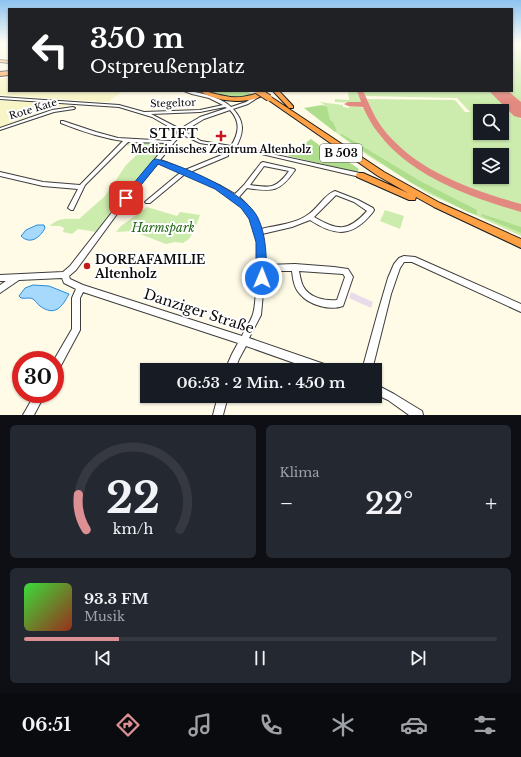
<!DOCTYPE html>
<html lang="de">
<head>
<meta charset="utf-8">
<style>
  :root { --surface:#171b24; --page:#242831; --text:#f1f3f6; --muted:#9ea1a6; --line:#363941; --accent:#dd9093 }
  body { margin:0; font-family:"Libre Baskerville",serif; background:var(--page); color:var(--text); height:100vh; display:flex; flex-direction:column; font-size:15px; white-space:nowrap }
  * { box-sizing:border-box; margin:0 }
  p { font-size:13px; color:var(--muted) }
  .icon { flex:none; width:22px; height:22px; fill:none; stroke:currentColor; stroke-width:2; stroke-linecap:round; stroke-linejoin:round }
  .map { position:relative; height:415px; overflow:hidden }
  .panel { display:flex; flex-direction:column; gap:10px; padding:10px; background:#0d0f14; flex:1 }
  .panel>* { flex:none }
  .hud { position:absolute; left:8px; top:8px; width:505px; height:84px; border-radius:0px; box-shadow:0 1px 3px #0004; background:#202124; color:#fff; overflow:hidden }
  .controls { position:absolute; left:473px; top:104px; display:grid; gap:8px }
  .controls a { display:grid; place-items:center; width:36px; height:36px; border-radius:0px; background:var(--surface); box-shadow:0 1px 3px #0004; font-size:20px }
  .speed { position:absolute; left:12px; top:351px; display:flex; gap:8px; font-size:20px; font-weight:700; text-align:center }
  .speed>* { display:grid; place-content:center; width:52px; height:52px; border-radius:50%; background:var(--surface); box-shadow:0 1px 3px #0004; line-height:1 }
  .speed .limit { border:6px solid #d22; background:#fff; color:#111 }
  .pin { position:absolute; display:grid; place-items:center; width:34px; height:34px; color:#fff; margin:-17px; border-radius:8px; box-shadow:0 2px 6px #0006 }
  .me { position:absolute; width:44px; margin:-22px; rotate:1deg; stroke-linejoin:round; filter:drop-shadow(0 0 3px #0008) }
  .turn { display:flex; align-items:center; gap:14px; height:84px; padding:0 16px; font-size:18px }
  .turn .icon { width:52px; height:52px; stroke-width:2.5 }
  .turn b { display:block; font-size:28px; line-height:34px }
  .big { font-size:30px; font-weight:600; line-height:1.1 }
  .panel .card { flex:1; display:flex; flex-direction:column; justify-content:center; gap:6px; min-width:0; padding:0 14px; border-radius:6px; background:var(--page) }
  .panel .dial { align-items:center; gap:0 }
  .dial svg { height:104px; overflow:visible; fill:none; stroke:var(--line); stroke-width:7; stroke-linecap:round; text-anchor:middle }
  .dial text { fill:var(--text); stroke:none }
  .song { display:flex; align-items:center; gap:12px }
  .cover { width:48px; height:48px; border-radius:6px; background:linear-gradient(135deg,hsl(120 70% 55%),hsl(10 70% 35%)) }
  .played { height:4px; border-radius:2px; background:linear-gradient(90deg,var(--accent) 20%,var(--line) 20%) }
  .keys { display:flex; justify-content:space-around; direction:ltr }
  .heat { display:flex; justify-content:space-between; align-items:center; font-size:22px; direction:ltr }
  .panel .tiles { flex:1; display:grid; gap:10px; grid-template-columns:1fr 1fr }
  .card:last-child { grid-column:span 2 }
  .trip { position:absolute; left:140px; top:363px; width:242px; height:40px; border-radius:0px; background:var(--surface); box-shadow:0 1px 3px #0004; font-weight:600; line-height:40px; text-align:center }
  .tab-bar { display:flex; height:64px; justify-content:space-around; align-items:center; background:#090b0e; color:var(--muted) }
  .tab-bar .icon { width:28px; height:28px }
  .tab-bar .current { color:var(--accent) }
  .tab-bar b { font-size:18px; color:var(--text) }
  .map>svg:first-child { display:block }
  .industrial { fill:#e9dcea }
  .farmland { fill:#f7f4c5 }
  .green { fill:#ccecae; fill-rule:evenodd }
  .forest { fill:#aede8c }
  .water { fill:#a6d9fc; stroke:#278cd9 }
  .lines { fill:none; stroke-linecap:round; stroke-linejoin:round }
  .taxiway { fill:#e28a80; fill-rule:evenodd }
  .runway { fill:#e28a80; fill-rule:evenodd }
  .minor-casing { stroke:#3d3d3d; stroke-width:2 }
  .highway-casing { stroke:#1b1b1b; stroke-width:2 }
  .minor { fill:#fff; fill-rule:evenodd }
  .highway { fill:#ffa045; fill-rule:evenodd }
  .highway-bridge-casing { stroke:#1b1b1b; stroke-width:8; stroke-linecap:butt }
  .highway-bridge { stroke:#ffa045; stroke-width:6 }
  .route { fill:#1a73e8; stroke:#114b97 }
  .poi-dot { fill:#c4181a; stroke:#fff; stroke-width:1.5 }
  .labels { text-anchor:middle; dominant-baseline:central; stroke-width:4; stroke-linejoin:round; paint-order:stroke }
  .far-street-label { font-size:10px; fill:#0a0a0a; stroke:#fff }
  .far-poi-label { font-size:10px; font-weight:bold; fill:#0a0a0a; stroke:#fff }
  .shield { fill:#fff; stroke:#545454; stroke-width:1 }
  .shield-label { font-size:11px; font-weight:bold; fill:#0a0a0a }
  .park-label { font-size:12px; font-style:italic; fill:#246616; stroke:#fff }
  .poi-label { font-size:12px; font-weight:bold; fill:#0a0a0a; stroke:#fff; text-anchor:start }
  .far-district-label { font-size:13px; font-weight:bold; letter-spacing:1px; fill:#0a0a0a; stroke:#fff }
  .near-street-label { font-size:14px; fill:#0a0a0a; stroke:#fff }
</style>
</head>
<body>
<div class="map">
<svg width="521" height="415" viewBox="0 0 521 415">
  <rect width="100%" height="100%" fill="#fffbe7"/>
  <path class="industrial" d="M351 292 373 302 371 308 349 298Z"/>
  <path class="farmland" d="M0 43H9V59L0 58Z
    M9 77V91H123L108 102 0 95V79Z
    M0 101 33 102 68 105 48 110 0 127Z"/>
  <path class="green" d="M512 43H521V105L505 91H512Z
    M348 91H357L361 102 357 103 335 102V99L349 100Z
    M363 91H491L521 119V205C475 192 411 169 382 129 376 120 372 109 367 99L453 100 456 101 465 112H470L457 98 365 96ZM480 111H502V133H480ZM480 155H502V177H480Z
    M319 102 343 105V107L349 108V105L364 108C372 116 374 130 383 139 420 176 471 197 521 211V236L429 194 370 157 335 132 337 131C335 128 331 124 330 120 327 112 328 105 319 102Z
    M129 141 164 143 165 145 96 232 78 229 72 234 63 232 64 228 60 226H50C59 217 67 219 79 219L105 196 126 165 143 149 126 145Z
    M147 207 177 216 180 212 200 215 194 231 189 239 183 243 175 242 166 244 132 231 116 232 121 226Z
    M385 210 404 216 400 229 380 221Z"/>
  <path class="forest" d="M207 91H246L254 95C238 99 222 98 207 91Z
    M322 105 327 107 330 120 333 122 337 131 335 132 304 108Z
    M342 134 420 181 477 210V215L468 212 410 182 347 140 340 135Z
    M311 139 334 156 337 154 359 169 357 172 288 156Z
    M482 214 521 227V233L481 216Z"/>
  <path class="water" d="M37 225H44L45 228C40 238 30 245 21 236L26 230Z
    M33 285 49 286 69 294C62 307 55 317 40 306 37 304 36 301 33 299 30 297 25 299 21 298L19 296 25 288Z"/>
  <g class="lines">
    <path class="taxiway" d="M357 91H363C369 103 374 116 381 126 413 170 471 190 521 204V212C460 194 390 169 363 107L348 106 344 104 348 102H361Z"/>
    <path class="runway" d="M489 91H508L521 102V118L514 116Z"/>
    <defs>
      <path id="minor" d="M184 91C197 91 223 98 231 107L246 102 263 91H268L248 104 233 109C245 122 244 132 236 147L253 150 360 173 363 175 360 177 253 152 200 143 181 134 160 160 166 162 185 170 224 154H228V156L190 172 221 186 235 194 244 185 261 163 263 162 294 169 295 170C280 192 273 192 247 188L239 197C250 207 256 214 261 229 277 225 296 224 309 214 319 207 324 195 335 191L358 200 373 208 374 210 373 212C353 237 336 237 310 220L292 227 262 234 265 265 295 264 334 267 348 269 353 277 343 306C330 311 309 305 300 294 294 288 293 279 292 271H265L261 315 249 338 327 365 330 367 332 370H314L246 346 239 359 235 370H225L232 354 238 343 83 292 80 298V330L58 371 55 373 54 360 72 329V298L76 289 64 283 62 278 19 280 0 293V285L6 281H0V275L63 272 70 266 124 197 168 143 128 142 85 185 73 210H71L68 208 78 189 43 186 0 176V172L43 182 80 185 123 141C102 138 81 131 61 123V121H63L96 132 118 138 171 141 178 132 152 117 119 107 0 99V97L119 105 144 112 200 110 223 105 209 98 192 94ZM225 107 227 108 200 117 180 129 151 114 200 112ZM230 110C241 122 239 133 231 146L201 141 184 131 204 119ZM158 163 181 172 146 201 145 202 146 203H150L185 174C205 183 228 191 243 208 262 230 259 266 256 293 255 300 255 308 253 314 251 321 245 329 242 336L83 285 70 279 69 276 76 270 128 199ZM264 166 289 171C276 189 270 188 250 185ZM336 195 354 202 367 211C348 232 338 231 314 217ZM299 271 343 274 345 277 337 300C325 301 309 298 303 286 301 282 300 276 299 271Z
        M73 107 75 108 74 109 54 112 0 130V128L52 110Z
        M404 256 415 257 521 304V312L412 262H404L400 268 391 294 372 370H362L378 312 388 278 394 264 399 258Z
        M375 384 394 394 422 411 423 415H409L388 400 375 394Z
        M35 394H45L34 415H23Z
        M218 396H228L223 415H213Z"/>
      <path id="highway" d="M0 60 9 61V63L0 62Z
        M9 71V75L0 76V72Z
        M200 91C209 91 216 95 225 96 238 99 249 96 262 92L265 94C250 105 215 102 200 91Z
        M273 91H279L293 106V108H289Z
        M267 97H271L384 172 440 203 521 239V248L434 207 416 197 415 200H409L357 177 356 175 357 173H363L408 193 378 176 267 99Z"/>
    </defs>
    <use href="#minor" class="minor-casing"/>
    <use href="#highway" class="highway-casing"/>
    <use href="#minor" class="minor"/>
    <use href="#highway" class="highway"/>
    <defs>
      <path id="highway-bridge" d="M258 91 269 98"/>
    </defs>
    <use href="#highway-bridge" class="highway-bridge-casing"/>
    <use href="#highway-bridge" class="highway-bridge"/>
  </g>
  <linearGradient id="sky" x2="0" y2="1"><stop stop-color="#8dc3f0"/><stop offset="0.43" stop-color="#fffdf4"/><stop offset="1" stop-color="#fffdf4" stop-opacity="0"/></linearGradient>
  <rect width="521" height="101" fill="url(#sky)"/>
  <path class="route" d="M156 159C182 165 247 193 258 218 267 237 266 258 267 278L266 282 262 283 258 282 256 278V242L249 219 241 208 215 189 158 164 129 200H123L121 198 123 196 153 160Z"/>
  <g class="poi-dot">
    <path d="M219 130h4v4h4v4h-4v4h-4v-4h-4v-4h4z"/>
    <circle cx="87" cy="266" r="4"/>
  </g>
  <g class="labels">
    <g class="far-street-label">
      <text transform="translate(173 103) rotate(-2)">Stegeltor</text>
      <text transform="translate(33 109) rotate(-17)">Rote Kate</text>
    </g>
    <g class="far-poi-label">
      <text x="221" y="149">Medizinisches Zentrum Altenholz</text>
    </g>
    <rect class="shield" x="320" y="144" width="42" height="18" rx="3"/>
    <g class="shield-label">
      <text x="341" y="153">B 503</text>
    </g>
    <g class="park-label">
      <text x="163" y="227">Harmspark</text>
    </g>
    <g class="poi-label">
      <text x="95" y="259">DOREAFAMILIE<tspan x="95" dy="14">Altenholz</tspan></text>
    </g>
    <g class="far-district-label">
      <text x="174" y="133">STIFT</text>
    </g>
    <g class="near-street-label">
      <text transform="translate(199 311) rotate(18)">Danziger Straße</text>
    </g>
  </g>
</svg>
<div class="controls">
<a><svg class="icon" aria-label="search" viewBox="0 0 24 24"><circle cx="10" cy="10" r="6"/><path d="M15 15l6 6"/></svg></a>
<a><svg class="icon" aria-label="layers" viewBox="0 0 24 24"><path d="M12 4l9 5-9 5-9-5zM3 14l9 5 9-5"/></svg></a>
</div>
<div class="speed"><div class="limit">30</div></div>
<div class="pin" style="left:126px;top:198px;background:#d93025"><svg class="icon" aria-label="arrive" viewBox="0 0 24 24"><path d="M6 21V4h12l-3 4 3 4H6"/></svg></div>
<svg class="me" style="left:262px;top:278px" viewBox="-20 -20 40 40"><circle r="17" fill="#1a73e8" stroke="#fff" stroke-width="3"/><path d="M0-11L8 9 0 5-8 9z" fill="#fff"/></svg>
<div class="trip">06:53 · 2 Min. · 450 m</div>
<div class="hud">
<div class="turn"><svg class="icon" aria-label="left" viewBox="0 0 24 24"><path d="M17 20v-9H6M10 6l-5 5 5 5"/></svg><div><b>350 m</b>Ostpreußenplatz</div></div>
</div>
</div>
<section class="panel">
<div class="tiles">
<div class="card dial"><svg viewBox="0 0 100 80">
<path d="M14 69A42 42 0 1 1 86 69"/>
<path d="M14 69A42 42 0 0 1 8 42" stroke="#dd9093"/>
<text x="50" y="56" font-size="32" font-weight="700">22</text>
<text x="50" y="72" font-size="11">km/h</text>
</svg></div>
<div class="card"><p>Klima</p>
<div class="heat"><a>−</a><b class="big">22°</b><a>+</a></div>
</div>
<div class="card">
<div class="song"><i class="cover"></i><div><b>93.3 FM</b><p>Musik</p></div></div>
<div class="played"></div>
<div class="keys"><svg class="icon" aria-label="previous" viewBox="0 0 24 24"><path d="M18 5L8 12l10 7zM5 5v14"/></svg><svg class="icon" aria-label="pause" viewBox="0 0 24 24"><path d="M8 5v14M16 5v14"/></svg><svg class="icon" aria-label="next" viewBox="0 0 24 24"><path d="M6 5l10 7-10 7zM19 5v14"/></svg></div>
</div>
</div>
</section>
<nav class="tab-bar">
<b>06:51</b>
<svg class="icon current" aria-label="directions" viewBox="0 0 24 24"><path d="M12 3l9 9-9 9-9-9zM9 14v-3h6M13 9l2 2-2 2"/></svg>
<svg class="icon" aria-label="music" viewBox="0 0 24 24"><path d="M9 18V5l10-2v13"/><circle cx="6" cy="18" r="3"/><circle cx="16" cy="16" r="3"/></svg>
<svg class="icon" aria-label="phone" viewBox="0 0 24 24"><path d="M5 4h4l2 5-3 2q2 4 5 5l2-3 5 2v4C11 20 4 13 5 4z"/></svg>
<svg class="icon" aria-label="climate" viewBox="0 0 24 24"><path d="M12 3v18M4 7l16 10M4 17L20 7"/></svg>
<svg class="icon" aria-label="car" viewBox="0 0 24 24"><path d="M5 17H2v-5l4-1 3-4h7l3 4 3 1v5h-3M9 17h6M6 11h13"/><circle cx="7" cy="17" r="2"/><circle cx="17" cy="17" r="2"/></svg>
<svg class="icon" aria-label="filters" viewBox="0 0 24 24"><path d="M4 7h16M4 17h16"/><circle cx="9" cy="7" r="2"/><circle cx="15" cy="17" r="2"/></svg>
</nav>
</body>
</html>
